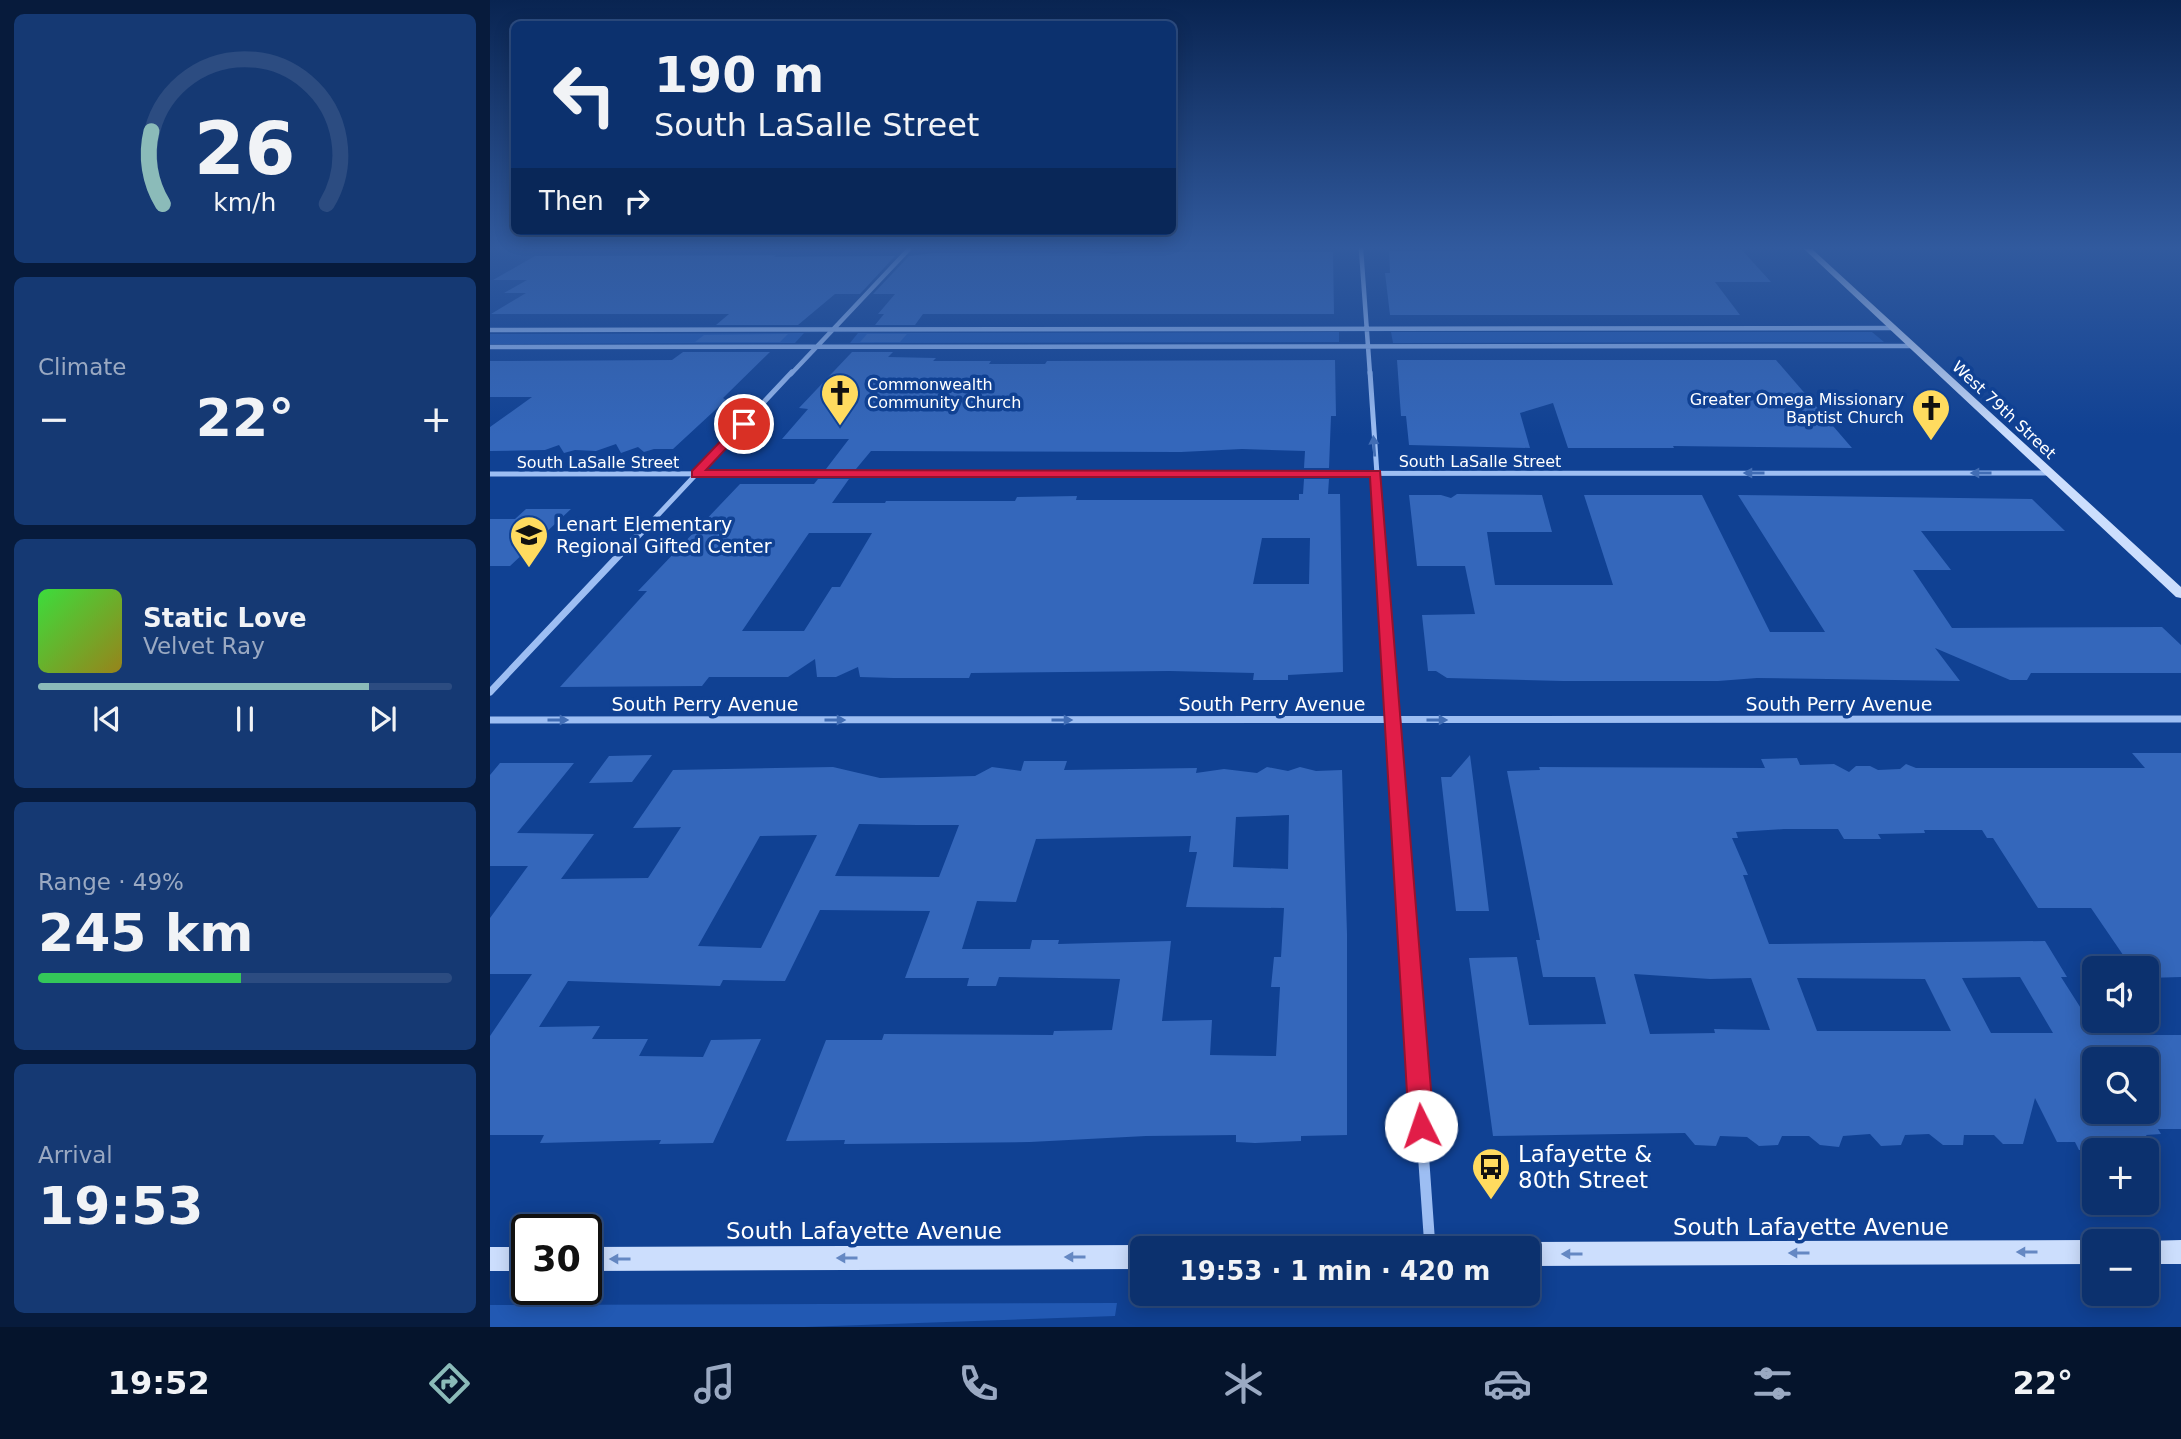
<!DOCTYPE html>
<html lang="en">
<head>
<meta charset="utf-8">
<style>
  :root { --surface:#0c316e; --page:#153973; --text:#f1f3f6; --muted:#9aa9c2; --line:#2c4c81; --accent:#8bbbb9 }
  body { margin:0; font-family:"DejaVu Sans",sans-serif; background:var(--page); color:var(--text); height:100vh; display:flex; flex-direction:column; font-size:26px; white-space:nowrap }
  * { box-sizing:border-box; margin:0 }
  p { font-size:23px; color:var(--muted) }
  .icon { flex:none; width:38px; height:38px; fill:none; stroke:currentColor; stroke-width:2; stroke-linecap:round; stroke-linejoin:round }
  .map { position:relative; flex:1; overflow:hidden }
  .drawer { display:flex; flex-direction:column; gap:14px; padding:14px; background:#071b3c; width:490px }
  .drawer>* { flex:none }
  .top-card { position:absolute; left:21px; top:21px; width:665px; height:214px; border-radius:10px; box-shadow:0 4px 18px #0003,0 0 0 2px var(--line); background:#0c316e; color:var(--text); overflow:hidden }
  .fabs { position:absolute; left:1592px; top:956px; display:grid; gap:14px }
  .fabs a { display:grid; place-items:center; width:77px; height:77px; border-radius:10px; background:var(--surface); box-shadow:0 4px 18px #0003,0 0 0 2px var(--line); font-size:35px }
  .speed { position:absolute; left:21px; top:1214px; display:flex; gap:14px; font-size:35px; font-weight:700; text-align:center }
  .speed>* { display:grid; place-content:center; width:91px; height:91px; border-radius:50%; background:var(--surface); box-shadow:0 4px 18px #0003,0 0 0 2px var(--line); line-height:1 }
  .speed .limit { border:4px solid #111; border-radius:10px; background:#fff; color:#111 }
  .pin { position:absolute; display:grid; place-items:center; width:60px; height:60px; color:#fff; margin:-30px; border:4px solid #fff; border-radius:50%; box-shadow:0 2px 7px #0007 }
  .me { position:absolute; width:77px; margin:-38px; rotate:356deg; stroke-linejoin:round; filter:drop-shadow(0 0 5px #0008) }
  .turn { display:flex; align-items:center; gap:24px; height:147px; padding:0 28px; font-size:32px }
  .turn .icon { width:91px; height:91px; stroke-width:2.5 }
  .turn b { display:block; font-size:49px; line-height:60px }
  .then { display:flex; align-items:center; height:66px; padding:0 28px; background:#0003; gap:14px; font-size:26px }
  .big { font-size:52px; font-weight:700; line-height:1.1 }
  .drawer .tile { flex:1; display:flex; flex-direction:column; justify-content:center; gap:10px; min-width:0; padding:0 24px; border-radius:10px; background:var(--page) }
  .drawer .dial { align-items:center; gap:0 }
  .dial svg { height:182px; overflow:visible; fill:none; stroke:var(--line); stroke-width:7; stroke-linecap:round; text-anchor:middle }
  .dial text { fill:var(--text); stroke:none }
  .song { display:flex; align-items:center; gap:21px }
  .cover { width:84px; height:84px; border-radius:10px; background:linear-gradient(135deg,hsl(120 70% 55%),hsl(50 70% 35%)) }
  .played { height:7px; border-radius:4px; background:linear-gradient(90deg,var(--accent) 80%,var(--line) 80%) }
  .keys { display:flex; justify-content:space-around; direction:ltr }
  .heat { display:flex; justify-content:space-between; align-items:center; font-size:38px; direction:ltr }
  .charge { height:10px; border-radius:5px; background:linear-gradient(90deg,#34c759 49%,var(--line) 0) }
  .trip { position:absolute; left:640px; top:1236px; width:410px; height:70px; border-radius:10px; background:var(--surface); box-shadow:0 4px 18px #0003,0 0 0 2px var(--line); font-weight:700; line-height:70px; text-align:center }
  .tabs { display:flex; height:112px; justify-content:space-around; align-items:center; background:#05142c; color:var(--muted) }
  .tabs .icon { width:49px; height:49px }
  .tabs .on { color:var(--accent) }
  .tabs b { font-size:32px; color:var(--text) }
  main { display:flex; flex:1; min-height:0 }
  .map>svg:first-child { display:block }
  .green { fill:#2259b3 }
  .building { fill:#3467bb; fill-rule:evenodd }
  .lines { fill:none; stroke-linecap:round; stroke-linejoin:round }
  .street-far4 { stroke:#9dbef3; stroke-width:4.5 }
  .street-far3 { stroke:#9dbef3; stroke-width:5 }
  .street-far2 { stroke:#9dbef3; stroke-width:7 }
  .street-far1 { stroke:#9dbef3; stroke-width:9 }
  .street { stroke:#9dbef3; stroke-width:11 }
  .secondary { fill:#ccdefd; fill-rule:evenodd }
  .oneway { fill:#416db5 }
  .oneway2 { fill:#6588c3 }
  .route { fill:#e11d48; stroke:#92132f; stroke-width:2 }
  .labels { text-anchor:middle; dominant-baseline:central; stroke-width:7; stroke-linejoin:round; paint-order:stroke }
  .far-poi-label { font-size:16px; fill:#fff; stroke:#104193; text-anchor:start }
  .far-street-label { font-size:16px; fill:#fff; stroke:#104193 }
  .poi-label { font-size:19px; fill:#fff; stroke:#104193; text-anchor:start }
  .street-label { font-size:19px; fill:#fff; stroke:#104193 }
  .near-poi-label { font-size:23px; fill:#fff; stroke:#104193; text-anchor:start }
  .near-street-label { font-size:23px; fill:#fff; stroke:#104193 }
</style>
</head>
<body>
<main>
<section class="drawer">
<div class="tile dial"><svg viewBox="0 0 100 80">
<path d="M14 69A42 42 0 1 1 86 69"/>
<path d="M14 69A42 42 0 0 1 9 37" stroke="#8bbbb9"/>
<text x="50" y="56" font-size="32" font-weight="700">26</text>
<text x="50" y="72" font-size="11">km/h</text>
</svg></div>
<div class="tile"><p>Climate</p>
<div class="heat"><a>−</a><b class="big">22°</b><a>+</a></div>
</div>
<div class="tile">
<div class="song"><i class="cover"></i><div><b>Static Love</b><p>Velvet Ray</p></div></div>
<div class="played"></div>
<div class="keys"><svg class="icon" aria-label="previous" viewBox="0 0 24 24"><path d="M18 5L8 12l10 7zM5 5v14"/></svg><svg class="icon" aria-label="pause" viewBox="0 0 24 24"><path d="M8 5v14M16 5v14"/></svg><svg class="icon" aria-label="next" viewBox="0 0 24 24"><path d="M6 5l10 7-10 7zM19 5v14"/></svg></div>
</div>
<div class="tile"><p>Range · 49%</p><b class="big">245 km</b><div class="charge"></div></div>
<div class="tile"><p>Arrival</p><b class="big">19:53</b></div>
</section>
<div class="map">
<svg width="1691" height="1327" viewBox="0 0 1691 1327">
  <rect width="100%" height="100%" fill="#104193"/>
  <path class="green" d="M849 332V342L360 343 368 333Z
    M901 332H1382L1394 342 903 343Z
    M314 333 305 343 0 344V334Z
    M627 1303 625 1316 315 1327H0V1305Z"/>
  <path class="building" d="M1251 249 1281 282H1225L1250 315H900L895 273H900L899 251Z
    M609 252 623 254 644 252H843L844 314H433L425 325H385L394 314H388L405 294H383L419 256 444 253Z
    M286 255 284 257 405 256 370 294H345L308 325H226L239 314H1L36 293H14L37 280H3L45 256Z
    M298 334 290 342H205L214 335Z
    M377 334H417L410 342H370Z
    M193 352H280L233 398 236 400 183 449H164L154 452 148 447 131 453 126 444 106 451 85 450 74 453 69 445 55 450 0 451V427L42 397H0V361L182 360Z
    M362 352H403L398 357 446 358 443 361H501L499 364H555L557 361 845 360 846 416H841L839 468H814L815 451 752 449 691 452 381 451 366 469H336L359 439H292L318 409 309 408Z
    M907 360H1286L1362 448 1183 446 1184 448H1078L1063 403 1030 413 1040 448 919 445 916 416H911Z
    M328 479H359L342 503H395L396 501H525L527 497 587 496 586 500H809V494H813L814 479H839L838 494H850L853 672 798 675V680H763L764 673 680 671 481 673 479 678H403L370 677 368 667 346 677H327L325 659 298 677H219L212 686 70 687 157 591H148L250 484H324ZM319 533H382L350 587H342L314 631H252ZM772 538H820L819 584H763Z
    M967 494 1052 495 1062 532H997L1005 585H1123L1094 495H1212L1280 632H1335L1248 495 1542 499 1575 531H1431L1461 570H1423L1462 628 1672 627 1691 645V673H1541L1537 680H1520L1445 648 1470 681 1267 678 1228 681H1073L957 678 946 671H938L932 615 985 614 975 566H927L919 495H951L961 498Z
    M36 509H81L20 566H0V519H25Z
    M1642 753H1691V977L1657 978V968H1642L1601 908H1548L1503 838H1497L1492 830H1434L1435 833 1388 834 1391 839H1354L1348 829H1294L1246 832 1248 838H1242L1258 875H1253L1279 944 1555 941 1577 977H1571L1608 1035H1691V1129H1668L1671 1134 1656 1135 1666 1150H1589L1585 1142H1567L1545 1098 1533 1144H1513L1504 1135H1474L1473 1145H1453L1439 1134 1415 1135 1411 1145 1391 1146 1380 1134 1353 1136 1349 1147 1330 1145 1319 1136H1292L1288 1145 1269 1146 1257 1137 1230 1136 1226 1146 1205 1145 1195 1133 1003 1136 979 958 1027 957 1039 1025 1116 1024 1105 977H1053L1046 940H1050L1017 771 1050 770 1049 767 1275 768 1271 759 1307 758 1310 765 1344 764 1359 772 1366 766H1380L1388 770 1410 769 1416 764 1426 768H1655ZM1144 974 1220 979 1261 978 1280 1030 1224 1029 1225 1033 1160 1034ZM1530 977 1563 1033H1501L1472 978ZM1307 978 1435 979 1461 1031H1327ZM1605 1059H1657V1112L1605 1111Z
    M162 755 142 782 99 783 119 756Z
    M980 755 984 786 999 911H966L951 777H961Z
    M534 761H577L574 770 707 768 706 773 734 769 767 773 777 767 798 771 810 767 826 771 852 770 857 934V1135L811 1136V1141L765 1143 746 1142V1135L656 1136 540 1142 354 1144 355 1140 296 1141 336 1040H392L394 1034 563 1035 564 1031 622 1030 630 979 509 977 506 986H477L479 978H415L440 911 330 910 295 981 233 980 230 986 78 981 49 1027 110 1026 102 1039H158L149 1056 213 1057 221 1040 271 1039 223 1143 169 1144 171 1140 50 1143 54 1135H0V1036L42 974H0V918L38 866H0V775L10 763H84L27 833 104 834 71 879 158 878 191 827 143 828 183 770 343 767 390 778 445 777 485 776 502 767 531 771ZM799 815 798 869 743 867 746 817ZM369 824 427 825H469L449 877 345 876ZM327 835 271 948 208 946 270 836ZM701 836 699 852H707L696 907 794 908 791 957H784L781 987H790L786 1056 720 1055 722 1020 672 1021 681 941 568 944 569 940H542L540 949H472L487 901 526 902 546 839Z"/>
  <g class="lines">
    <path class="street-far4" d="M871 249 880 374
      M0 330 1402 328
      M0 347 1422 346
      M301 374 419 249"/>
    <path class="street-far3" d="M880 372 891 533
      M0 474 1559 473
      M151 533 302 372"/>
    <path class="street-far2" d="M890 531 905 736
      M0 692 152 531
      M0 720 1691 719"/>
    <path class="street-far1" d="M904 734 923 995"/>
    <path class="street" d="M922 994 940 1248"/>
    <path class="secondary" d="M1314 249H1322L1691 587V598L1686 597Z
      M1605 1240V1264L1038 1266V1248H1029L1038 1242Z
      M1691 1240V1264H1657L1656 1241Z
      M653 1245 659 1248H653V1269L96 1271V1247Z
      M0 1247H37V1271H0Z"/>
  </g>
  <defs><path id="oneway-solid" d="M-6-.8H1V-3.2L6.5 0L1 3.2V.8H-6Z" transform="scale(1.75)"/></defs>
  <g class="oneway">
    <use href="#oneway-solid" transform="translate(884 446) rotate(-94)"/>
    <use href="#oneway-solid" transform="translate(1264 473) rotate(180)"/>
    <use href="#oneway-solid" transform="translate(1491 473) rotate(180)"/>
    <use href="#oneway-solid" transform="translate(68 720)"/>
    <use href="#oneway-solid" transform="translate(345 720)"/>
    <use href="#oneway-solid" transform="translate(572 720)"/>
    <use href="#oneway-solid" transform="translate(947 720)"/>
  </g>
  <g class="oneway2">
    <use href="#oneway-solid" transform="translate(1537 1252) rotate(180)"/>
    <use href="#oneway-solid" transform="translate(1309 1253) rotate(180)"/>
    <use href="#oneway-solid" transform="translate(1082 1254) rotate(180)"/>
    <use href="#oneway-solid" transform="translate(585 1257) rotate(180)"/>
    <use href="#oneway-solid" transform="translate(357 1258) rotate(180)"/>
    <use href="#oneway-solid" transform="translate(130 1259) rotate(180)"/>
  </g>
  <linearGradient id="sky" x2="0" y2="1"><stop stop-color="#092451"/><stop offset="0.57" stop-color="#315a9e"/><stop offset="1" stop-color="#315a9e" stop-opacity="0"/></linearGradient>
  <rect width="1691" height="435" fill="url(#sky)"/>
  <path class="route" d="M250 421 259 424 216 470 890 471 944 1126 940 1135 931 1139 923 1135 919 1126 880 477H202V471Z"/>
  <defs>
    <symbol id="church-pin" viewBox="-11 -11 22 30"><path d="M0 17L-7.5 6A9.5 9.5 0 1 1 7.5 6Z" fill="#ffdb5f" stroke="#104193"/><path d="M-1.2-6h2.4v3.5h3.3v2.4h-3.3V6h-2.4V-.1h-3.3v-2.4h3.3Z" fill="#111"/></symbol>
    <symbol id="school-pin" viewBox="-11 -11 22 30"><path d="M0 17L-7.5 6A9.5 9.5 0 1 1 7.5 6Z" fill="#ffdb5f" stroke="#104193"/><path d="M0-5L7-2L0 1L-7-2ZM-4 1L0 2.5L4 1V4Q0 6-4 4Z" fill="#111"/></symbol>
    <symbol id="bus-pin" viewBox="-11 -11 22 30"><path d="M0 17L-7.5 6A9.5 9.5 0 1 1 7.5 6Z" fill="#ffdb5f" stroke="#104193"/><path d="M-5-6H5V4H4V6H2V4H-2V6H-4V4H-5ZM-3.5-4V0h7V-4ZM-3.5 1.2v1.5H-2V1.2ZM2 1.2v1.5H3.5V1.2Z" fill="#111"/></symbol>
  </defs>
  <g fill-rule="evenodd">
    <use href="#church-pin" x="328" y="371" width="44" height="60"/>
    <use href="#church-pin" x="1419" y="386" width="44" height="60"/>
    <use href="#school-pin" x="17" y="513" width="44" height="60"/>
    <use href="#bus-pin" x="979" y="1145" width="44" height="60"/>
  </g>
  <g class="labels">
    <g class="far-poi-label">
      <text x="377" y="384">Commonwealth<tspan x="377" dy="18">Community Church</tspan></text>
      <text x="1414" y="399" text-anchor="end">Greater Omega Missionary<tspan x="1414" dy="18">Baptist Church</tspan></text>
    </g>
    <g class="far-street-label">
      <text transform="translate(1514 410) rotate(43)">West 79th Street</text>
      <text x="990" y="461">South LaSalle Street</text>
      <text x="108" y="462">South LaSalle Street</text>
    </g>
    <g class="poi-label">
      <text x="66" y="524">Lenart Elementary<tspan x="66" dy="22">Regional Gifted Center</tspan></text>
    </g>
    <g class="street-label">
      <text x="215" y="704">South Perry Avenue</text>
      <text x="782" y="704">South Perry Avenue</text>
      <text x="1349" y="704">South Perry Avenue</text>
    </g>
    <g class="near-poi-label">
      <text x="1028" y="1154">Lafayette &amp;<tspan x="1028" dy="26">80th Street</tspan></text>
    </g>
    <g class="near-street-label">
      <text x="1321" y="1227">South Lafayette Avenue</text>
      <text x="374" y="1231">South Lafayette Avenue</text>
    </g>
  </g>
</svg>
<div class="fabs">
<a><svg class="icon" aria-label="sound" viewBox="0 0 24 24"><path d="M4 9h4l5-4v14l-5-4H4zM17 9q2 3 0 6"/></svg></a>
<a><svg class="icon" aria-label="search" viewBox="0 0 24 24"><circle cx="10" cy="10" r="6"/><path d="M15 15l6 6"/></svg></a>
<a>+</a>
<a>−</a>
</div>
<div class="speed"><div class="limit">30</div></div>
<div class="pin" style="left:254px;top:424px;background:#d93025"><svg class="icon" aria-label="arrive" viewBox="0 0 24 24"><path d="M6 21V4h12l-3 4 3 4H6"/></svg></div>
<svg class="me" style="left:931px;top:1126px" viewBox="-20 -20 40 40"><circle r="19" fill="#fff"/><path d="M0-13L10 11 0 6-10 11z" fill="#e11d48"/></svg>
<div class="trip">19:53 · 1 min · 420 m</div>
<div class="top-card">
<div class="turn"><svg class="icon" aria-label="left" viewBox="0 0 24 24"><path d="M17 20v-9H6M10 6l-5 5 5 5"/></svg><div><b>190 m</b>South LaSalle Street</div></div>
<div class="then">Then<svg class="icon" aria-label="right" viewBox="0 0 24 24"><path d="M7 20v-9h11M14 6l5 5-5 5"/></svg></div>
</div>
</div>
</main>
<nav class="tabs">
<b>19:52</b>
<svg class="icon on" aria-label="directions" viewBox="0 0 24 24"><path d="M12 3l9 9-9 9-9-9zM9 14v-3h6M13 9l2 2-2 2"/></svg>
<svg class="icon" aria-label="music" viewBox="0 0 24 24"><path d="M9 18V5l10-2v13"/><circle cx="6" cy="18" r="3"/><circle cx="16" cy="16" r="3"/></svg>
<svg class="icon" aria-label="phone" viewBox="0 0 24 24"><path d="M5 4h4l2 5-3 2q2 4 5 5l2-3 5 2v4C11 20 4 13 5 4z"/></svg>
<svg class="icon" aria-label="climate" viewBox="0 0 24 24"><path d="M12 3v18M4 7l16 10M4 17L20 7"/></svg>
<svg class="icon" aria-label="car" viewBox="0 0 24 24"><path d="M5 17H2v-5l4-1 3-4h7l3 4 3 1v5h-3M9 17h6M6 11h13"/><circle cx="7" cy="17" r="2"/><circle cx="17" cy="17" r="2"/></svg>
<svg class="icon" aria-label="filters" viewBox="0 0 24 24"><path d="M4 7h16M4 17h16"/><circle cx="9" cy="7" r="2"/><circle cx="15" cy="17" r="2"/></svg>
<b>22°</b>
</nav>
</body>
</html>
